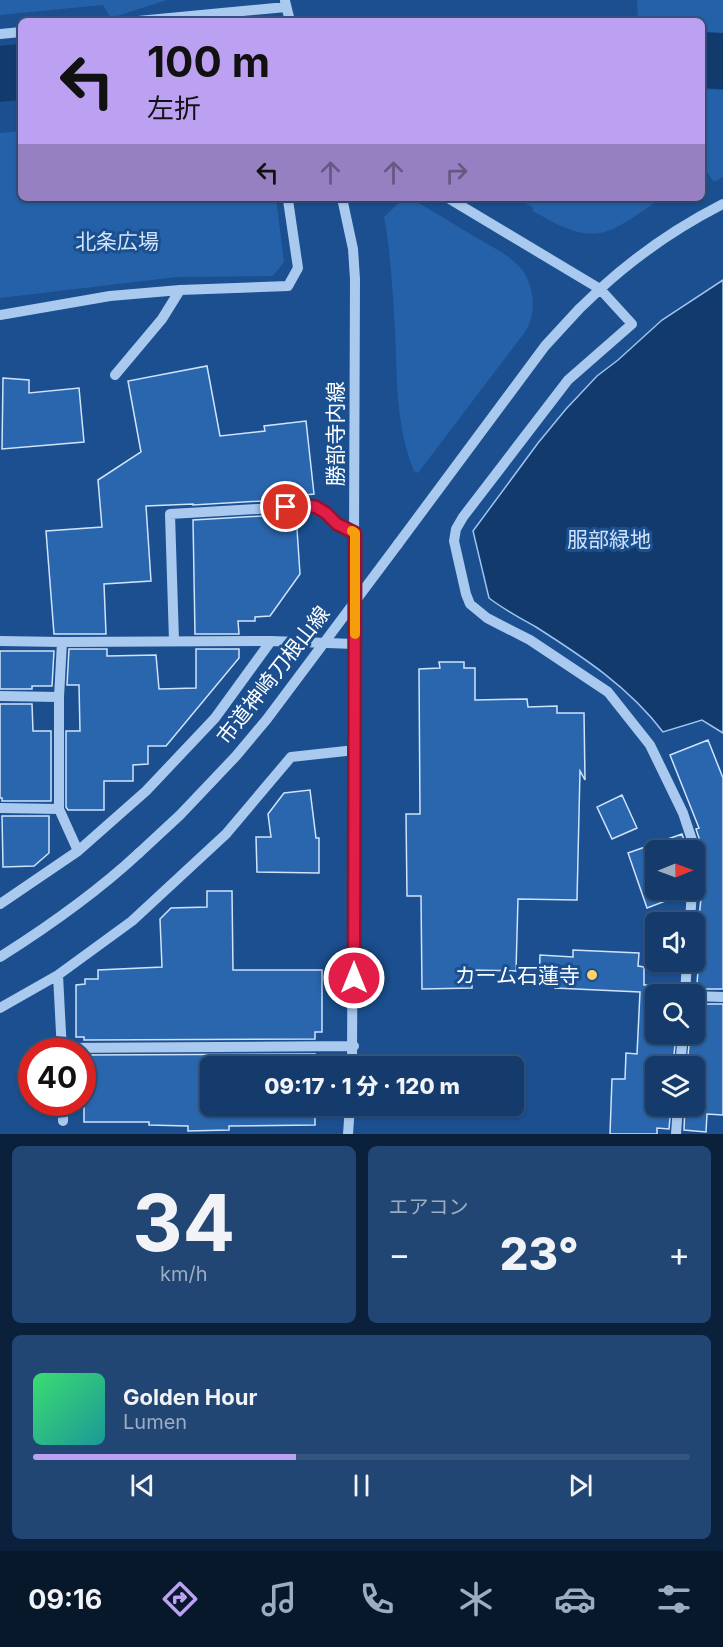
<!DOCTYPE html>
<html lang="ja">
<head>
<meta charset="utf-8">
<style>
  :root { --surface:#143b6b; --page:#214673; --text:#f1f3f6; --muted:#9dadc1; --line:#33557e; --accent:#bca0f2 }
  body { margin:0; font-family:Inter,"Noto Sans JP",sans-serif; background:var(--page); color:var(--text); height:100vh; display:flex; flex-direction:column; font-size:22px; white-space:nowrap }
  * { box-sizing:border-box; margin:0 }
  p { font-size:20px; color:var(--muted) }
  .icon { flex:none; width:33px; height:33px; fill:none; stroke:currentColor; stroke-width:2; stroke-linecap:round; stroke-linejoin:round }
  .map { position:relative; height:1134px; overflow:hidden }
  .drawer { display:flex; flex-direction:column; gap:12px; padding:12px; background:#0b203b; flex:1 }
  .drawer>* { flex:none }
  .hud { position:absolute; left:18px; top:18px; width:687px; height:183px; border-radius:9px; box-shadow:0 2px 4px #0004,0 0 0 2px var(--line); background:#bca0f2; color:#111; overflow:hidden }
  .needle { width:39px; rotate:89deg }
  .tools { position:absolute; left:645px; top:840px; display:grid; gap:12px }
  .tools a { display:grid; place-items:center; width:60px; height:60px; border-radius:9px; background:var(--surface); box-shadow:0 2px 4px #0004,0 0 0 2px var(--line); font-size:30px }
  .speed { position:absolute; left:18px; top:1038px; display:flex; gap:12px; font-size:30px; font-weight:700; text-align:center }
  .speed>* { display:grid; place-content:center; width:78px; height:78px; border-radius:50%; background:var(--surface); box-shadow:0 2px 4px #0004,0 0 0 2px var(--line); line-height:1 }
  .speed .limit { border:9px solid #d22; background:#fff; color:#111 }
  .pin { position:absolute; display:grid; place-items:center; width:51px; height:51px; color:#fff; margin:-26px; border:3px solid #fff; border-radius:50%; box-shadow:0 2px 6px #0007 }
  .me { position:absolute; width:66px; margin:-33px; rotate:0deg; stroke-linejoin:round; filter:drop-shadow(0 0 4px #0008) }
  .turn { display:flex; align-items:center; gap:21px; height:126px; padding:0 30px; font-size:27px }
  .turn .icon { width:78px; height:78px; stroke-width:2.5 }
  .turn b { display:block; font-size:42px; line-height:51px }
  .lanes { display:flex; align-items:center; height:57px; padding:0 30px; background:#0003; justify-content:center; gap:30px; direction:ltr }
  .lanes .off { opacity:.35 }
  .big { font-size:45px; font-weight:800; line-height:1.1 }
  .drawer .tile { flex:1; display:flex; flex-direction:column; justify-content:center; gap:9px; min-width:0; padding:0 21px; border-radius:9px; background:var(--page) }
  .drawer .dial { align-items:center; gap:0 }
  .dial b { font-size:78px; line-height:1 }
  .song { display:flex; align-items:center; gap:18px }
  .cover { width:72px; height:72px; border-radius:9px; background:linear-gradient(135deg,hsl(140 70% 55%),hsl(180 70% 35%)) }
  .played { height:6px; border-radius:3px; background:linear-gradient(90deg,var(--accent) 40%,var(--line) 40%) }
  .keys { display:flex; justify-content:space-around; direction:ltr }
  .heat { display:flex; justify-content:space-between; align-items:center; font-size:33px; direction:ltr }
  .drawer .tiles { flex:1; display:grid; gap:12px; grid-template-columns:1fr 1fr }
  .tile:last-child { grid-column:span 2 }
  .trip { position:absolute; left:200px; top:1056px; width:324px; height:60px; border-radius:9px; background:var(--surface); box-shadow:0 2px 4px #0004,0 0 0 2px var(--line); font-weight:800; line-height:60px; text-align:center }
  .menu { display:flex; height:96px; justify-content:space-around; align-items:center; background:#08182b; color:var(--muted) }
  .menu .icon { width:42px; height:42px }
  .menu .current { color:var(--accent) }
  .menu b { font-size:27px; color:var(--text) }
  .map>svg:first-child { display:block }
  .green { fill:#2461a8 }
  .water { fill:#123a6d; stroke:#9cc4f0; stroke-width:1.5 }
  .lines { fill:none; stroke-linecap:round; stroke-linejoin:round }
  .river { stroke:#123a6d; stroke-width:56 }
  .building { fill:#2a66ad; stroke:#cfe3fa; stroke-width:1.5 }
  .minor { stroke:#a9c9ee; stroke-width:10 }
  .minor-bridge { stroke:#a9c9ee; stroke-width:10 }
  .route-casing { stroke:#92132f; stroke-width:15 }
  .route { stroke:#e11d48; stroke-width:10 }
  .slow { stroke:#f59e0b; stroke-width:10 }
  .poi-dot { fill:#ffd166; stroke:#1b4f8f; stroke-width:2 }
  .labels { text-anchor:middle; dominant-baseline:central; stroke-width:6; stroke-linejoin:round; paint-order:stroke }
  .park-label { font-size:21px; fill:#cfe3fa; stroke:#1b4f8f }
  .street-label { font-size:21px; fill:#fff; stroke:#1b4f8f }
  .poi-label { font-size:21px; fill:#fff; stroke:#1b4f8f; text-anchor:end }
</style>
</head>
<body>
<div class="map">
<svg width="723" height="1134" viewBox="0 0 723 1134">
  <rect width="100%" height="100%" fill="#1b4f8f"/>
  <path class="green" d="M0 0H167L111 18 103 5 0 15Z
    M637 0H723V42L702 41V21H638Z
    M702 89 723 90V177L714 182 707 172 702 175Z
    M21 131V198H276L284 262 273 276 177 277 0 298V133Z
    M404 198H410C434 212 458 226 482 241 494 248 510 256 520 267 534 284 538 312 525 332L418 473 414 471 412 466C396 423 397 378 395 333 393 294 391 255 384 217Z
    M517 198H662C644 209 626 225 605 232 580 239 554 223 533 211L532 207Z"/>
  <path class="water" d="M723 280V733L702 720 663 732C629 687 583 657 536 627 520 618 503 609 489 598L473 531 538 443 566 409 597 376 618 360 662 320Z"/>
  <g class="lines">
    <path class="river" d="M702 60 723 61
      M0 74 21 72"/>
  </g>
  <path class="building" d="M207 366 220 436 265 431 264 426 306 421 314 494 295 496V499L193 505V504L146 506 151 581 104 584 106 634H54L46 531 102 527 98 480 141 452 128 381Z
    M3 378 29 380V393L79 388 84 442 2 449Z
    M296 514 300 574 270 616 255 617V621H238L239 634H195L193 520Z
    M69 649H107V656L156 655 159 689 196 688V649H239V658L166 746H148V764L133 765V781H104V810H68L66 807V731H80L79 685H67Z
    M0 651H54L52 686H32V689H0Z
    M439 662H464V668H475V700L527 699 528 707 557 706V713H584L585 780 580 771 577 900 518 899 516 971 472 970V988L422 989 421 896H407L406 814H420L419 669 440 668Z
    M0 704H32L33 731H51V801H2V798H0Z
    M708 740 723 778V989H693V984H697L701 928H698L702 888 699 889 694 883V860L700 858 702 847 696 829 699 828 670 755Z
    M310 790 316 838H319V873L257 872 256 837H271L268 814 284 793Z
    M622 795 637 828 612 839 597 807Z
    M2 816H49V853L34 866 3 867Z
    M682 834 687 850H656V890H685L684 894 647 908 628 853Z
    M207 891H232L233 970H322V1032H315V1039L84 1040V1037H76V985L85 984V979H98V970L162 967 160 919 171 908 207 907Z
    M573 950 639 953 638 966 644 967V985H678V994H656V1034H676L673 1066H656V1106H671L669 1129 657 1128V1134H610L612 1079H625L626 1053 637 1054 640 992 555 988V984L539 983 540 955 573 957Z
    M694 1004H723V1115L707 1114 706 1132 684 1130 685 1106H694V1066H687L690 1034H694Z
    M315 1054V1066H210V1106H315V1125L229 1126V1130L188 1131V1126L149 1125V1122H84V1055Z"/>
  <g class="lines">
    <path class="minor" d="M285 1 290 21
      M138 21 286 7
      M0 34 21 32
      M342 198 353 249 355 279 352 1066
      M448 198 600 289C637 255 678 227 723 204
      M0 315 110 296 180 290 288 286 298 268 288 200 290 198
      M115 375 162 319 180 290
      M398 544 545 346 580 308 600 289 632 324 568 380 463 517 456 529 454 541 466 594 470 604 487 618 530 640 608 692 650 745 683 813 695 849 694 853
      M0 641 62 642 271 641
      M174 641 170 514 310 506 319 509 337 524 355 533
      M62 642 59 697V809L78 851
      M0 696 59 697
      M0 808 59 809
      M0 904 78 851 146 791 215 718 271 641 355 644
      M690 922 692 890
      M0 957C49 926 96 893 139 853
      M58 975 62 1052
      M685 994 687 962
      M694 996 723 997
      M0 1008 58 975 132 921 226 834 291 757 355 750
      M62 1048 354 1046
      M680 1066 683 1034
      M63 1102V1121
      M348 1134 350 1106
      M676 1134 678 1106"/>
    <path class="minor-bridge" d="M139 853 180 815 236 756 267 719 398 544"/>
  </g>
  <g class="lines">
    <defs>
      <path id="route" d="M286 507 310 506 316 507 326 513 337 524 355 533 354 978"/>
    </defs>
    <use href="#route" class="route-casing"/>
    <use href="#route" class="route"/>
    <path class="slow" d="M352 531 355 533V634"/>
  </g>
  <circle class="poi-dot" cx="592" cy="975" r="6"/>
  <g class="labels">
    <g class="park-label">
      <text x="117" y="241">北条広場</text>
      <text x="609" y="539">服部緑地</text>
    </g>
    <g class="street-label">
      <text transform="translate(335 434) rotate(-90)">勝部寺内線</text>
      <text transform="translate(273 675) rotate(-52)">市道神崎刀根山線</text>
    </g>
    <g class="poi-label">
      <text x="580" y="975">カーム石蓮寺</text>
    </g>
  </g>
</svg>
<div class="tools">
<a><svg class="needle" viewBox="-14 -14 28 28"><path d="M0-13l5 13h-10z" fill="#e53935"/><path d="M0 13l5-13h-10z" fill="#9dadc1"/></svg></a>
<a><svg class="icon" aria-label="sound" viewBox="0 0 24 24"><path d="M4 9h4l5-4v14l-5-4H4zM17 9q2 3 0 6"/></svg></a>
<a><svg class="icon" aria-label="search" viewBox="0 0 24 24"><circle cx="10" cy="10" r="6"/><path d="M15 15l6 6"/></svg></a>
<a><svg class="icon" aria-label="layers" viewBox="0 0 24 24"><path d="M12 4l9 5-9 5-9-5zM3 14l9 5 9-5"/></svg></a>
</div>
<div class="speed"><div class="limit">40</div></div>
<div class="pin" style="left:286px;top:507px;background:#d93025"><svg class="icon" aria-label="arrive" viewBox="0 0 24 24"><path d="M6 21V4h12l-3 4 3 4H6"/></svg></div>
<svg class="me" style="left:354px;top:978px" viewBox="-20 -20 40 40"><circle r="17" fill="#e11d48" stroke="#fff" stroke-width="3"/><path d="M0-11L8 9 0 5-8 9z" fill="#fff"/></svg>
<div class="trip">09:17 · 1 分 · 120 m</div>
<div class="hud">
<div class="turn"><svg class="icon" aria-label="left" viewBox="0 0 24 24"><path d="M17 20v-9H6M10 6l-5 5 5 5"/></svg><div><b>100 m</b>左折</div></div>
<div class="lanes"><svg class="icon" aria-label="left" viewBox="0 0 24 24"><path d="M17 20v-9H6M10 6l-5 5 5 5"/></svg><svg class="icon off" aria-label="ahead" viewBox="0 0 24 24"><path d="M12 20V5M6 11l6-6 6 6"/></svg><svg class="icon off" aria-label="ahead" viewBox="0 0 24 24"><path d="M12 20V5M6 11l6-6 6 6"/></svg><svg class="icon off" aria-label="right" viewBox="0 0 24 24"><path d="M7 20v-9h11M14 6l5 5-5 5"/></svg></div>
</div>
</div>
<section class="drawer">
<div class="tiles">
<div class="tile dial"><b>34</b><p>km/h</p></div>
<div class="tile"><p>エアコン</p>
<div class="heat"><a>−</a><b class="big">23°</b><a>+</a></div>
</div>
<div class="tile">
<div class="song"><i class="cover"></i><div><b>Golden Hour</b><p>Lumen</p></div></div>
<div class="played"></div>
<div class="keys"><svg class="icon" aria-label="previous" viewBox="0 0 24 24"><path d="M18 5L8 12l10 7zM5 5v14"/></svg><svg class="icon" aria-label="pause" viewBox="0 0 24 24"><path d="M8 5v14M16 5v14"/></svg><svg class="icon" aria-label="next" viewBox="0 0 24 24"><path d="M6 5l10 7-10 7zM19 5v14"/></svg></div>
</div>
</div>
</section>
<nav class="menu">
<b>09:16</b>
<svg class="icon current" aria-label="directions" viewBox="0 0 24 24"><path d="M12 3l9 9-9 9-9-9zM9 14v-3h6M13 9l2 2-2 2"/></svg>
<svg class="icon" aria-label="music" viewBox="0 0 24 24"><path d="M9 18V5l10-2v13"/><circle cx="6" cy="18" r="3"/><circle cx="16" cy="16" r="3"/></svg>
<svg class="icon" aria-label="phone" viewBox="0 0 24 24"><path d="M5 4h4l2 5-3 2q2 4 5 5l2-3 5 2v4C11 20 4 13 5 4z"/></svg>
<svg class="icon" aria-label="climate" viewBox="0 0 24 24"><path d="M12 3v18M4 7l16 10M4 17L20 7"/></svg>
<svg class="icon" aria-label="car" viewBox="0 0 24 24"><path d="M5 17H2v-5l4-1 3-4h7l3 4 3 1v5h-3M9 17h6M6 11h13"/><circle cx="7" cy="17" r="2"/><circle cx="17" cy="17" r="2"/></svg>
<svg class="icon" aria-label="filters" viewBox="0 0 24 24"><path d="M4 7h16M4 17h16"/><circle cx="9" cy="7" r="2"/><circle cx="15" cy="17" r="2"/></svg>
</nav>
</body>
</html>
